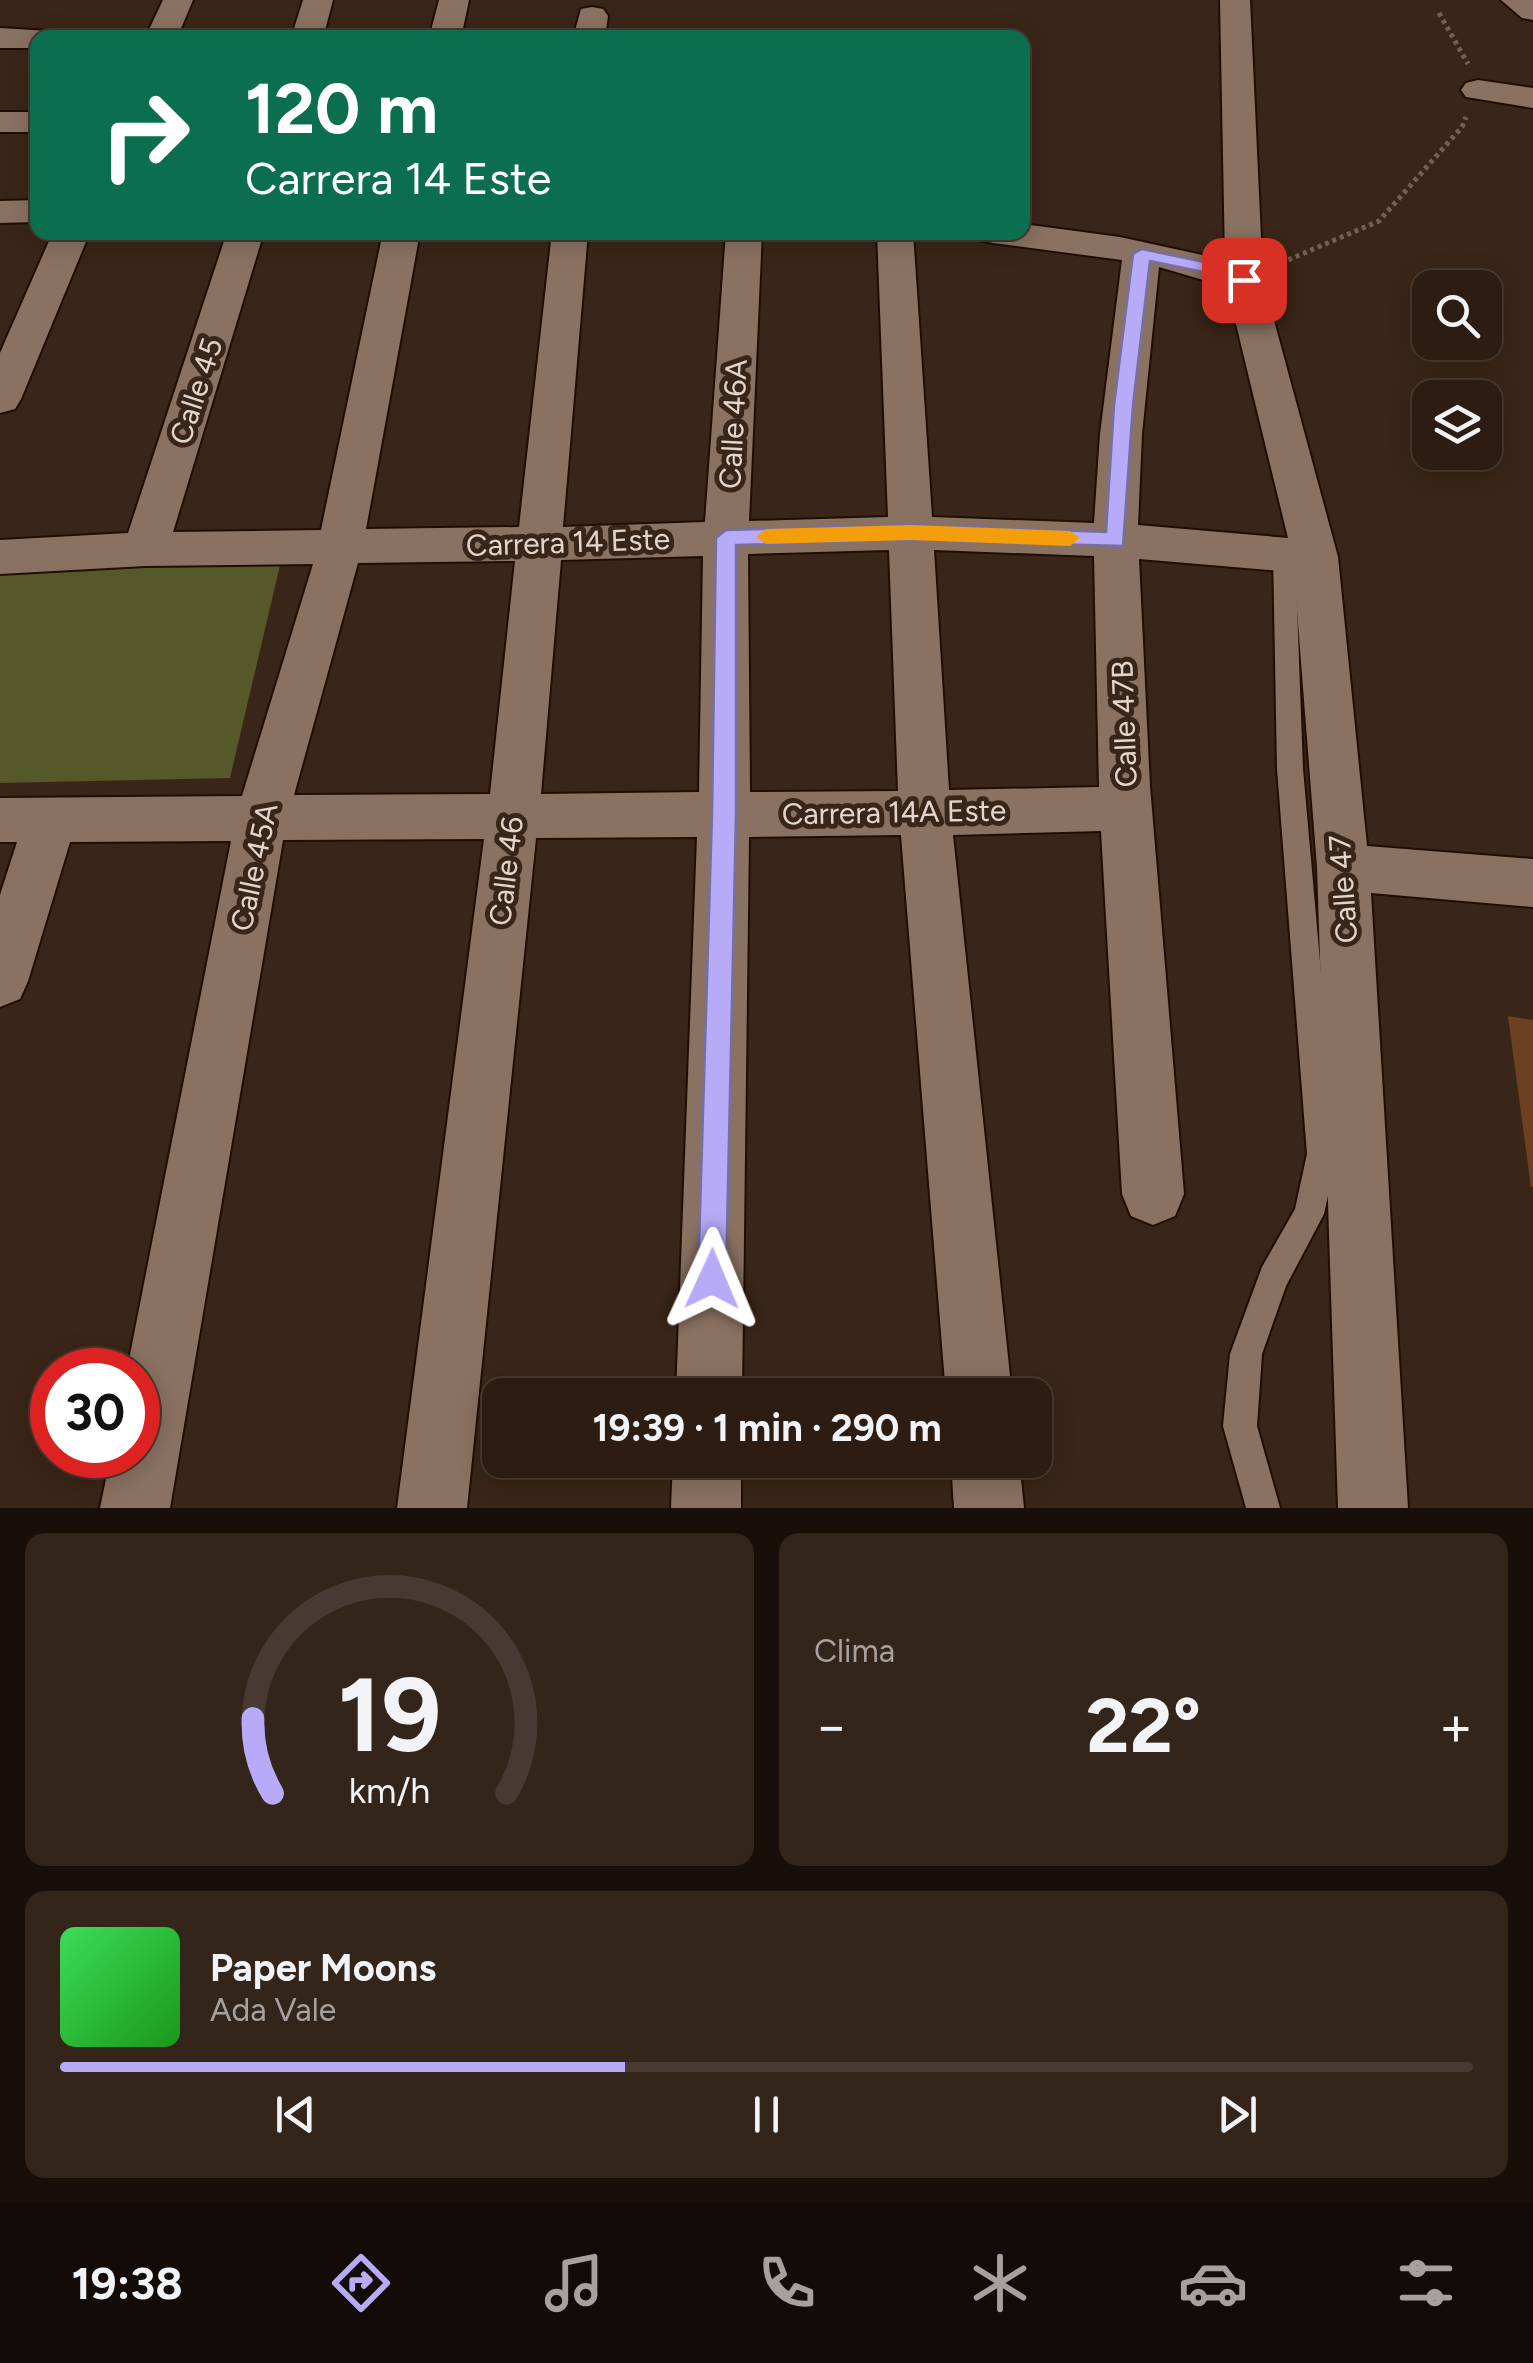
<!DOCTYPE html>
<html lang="es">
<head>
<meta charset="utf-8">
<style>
  :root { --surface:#2c1c12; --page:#34251b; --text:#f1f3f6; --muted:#a6a19f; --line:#483a32; --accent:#b7abf8 }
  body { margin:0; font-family:Figtree,sans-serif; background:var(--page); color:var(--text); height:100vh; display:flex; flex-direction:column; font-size:38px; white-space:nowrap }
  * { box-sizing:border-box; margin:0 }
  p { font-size:32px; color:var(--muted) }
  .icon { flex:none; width:55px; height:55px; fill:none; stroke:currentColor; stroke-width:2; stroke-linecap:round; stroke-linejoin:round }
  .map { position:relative; height:1508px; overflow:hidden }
  .details { display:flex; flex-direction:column; gap:25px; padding:25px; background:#180f0a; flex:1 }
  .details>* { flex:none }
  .top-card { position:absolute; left:30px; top:30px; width:1000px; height:210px; border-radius:20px; box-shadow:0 5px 25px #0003,0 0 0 2px var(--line); background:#0b6e4f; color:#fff; overflow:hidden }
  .fabs { position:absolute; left:1412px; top:270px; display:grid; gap:20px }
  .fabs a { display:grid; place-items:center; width:90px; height:90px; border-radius:20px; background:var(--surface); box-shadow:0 5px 25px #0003,0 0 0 2px var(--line); font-size:50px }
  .speed { position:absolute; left:30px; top:1348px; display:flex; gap:20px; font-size:50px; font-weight:700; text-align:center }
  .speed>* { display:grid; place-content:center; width:130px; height:130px; border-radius:50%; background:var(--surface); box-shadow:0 5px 25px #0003,0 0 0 2px var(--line); line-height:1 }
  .speed .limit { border:15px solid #d22; background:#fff; color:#111 }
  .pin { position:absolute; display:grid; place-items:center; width:85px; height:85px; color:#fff; margin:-42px; border-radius:20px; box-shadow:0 5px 15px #0006 }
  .me { position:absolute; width:110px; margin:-55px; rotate:1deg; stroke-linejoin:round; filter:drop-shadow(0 0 8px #0008) }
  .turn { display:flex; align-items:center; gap:35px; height:210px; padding:0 50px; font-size:45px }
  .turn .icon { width:130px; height:130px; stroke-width:2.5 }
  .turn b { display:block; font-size:70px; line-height:85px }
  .big { font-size:75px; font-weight:700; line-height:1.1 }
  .details .widget { flex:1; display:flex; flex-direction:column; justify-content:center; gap:15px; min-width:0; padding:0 35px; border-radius:20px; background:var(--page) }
  .details .dial { align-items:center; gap:0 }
  .dial svg { height:260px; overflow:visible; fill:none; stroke:var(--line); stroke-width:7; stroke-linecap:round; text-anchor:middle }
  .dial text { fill:var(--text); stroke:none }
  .song { display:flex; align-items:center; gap:30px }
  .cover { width:120px; height:120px; border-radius:15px; background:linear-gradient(135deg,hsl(130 70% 55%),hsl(120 70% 35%)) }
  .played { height:10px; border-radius:5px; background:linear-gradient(90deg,var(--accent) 40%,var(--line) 40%) }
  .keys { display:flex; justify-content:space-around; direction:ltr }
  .heat { display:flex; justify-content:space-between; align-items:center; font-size:55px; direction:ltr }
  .details .tiles { flex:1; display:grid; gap:25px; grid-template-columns:1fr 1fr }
  .widget:last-child { grid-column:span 2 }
  .trip { position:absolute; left:482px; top:1378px; width:570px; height:100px; border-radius:20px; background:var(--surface); box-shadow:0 5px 25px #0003,0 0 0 2px var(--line); font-weight:700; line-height:100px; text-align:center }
  .menu { display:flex; height:160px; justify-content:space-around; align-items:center; background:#120b07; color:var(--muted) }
  .menu .icon { width:70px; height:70px }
  .menu .selected { color:var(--accent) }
  .menu b { font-size:45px; color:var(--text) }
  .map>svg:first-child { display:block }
  .green { fill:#555828 }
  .building { fill:#6c4020 }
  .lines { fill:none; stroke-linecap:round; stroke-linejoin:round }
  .service-casing { stroke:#200e03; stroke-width:4 }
  .minor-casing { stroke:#200e03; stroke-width:4 }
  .path { stroke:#726054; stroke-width:5; stroke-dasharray:4 4; stroke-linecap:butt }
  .service { fill:#8a7262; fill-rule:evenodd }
  .minor { fill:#8a7262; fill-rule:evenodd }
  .route { fill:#b7abf8; stroke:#776fa1; stroke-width:2.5 }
  .slow { fill:#f59e0b }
  .labels { text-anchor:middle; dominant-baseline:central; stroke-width:10; stroke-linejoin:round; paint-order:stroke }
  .street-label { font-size:30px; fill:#e3d5cc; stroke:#3a2618 }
</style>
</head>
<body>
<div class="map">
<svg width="1533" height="1508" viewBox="0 0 1533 1508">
  <rect width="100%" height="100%" fill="#3a2618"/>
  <path class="green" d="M281 561 230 778 0 783V566Z"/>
  <path class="building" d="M1508 1016 1533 1020V1187H1531Z"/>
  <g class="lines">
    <defs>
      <path id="service" d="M1284 544 1295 552 1303 769 1337 1154 1324 1214 1286 1286 1262 1354 1257 1426 1280 1508H1246L1223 1426 1230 1354 1262 1267 1295 1209 1307 1154 1277 769 1273 552Z"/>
      <path id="minor" d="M163 0H193L177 38H145Z
        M303 0H333L323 38H291Z
        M439 0H469L461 38H429Z
        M1220 0H1250L1263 280 1338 557 1367 846 1533 859V907L1371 893 1408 1508H1338L1317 867 1294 572 1139 559 1150 786 1184 1194 1175 1216 1153 1225 1131 1216 1122 1194 1101 831 953 835 1012 1395H946L901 835 749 837 742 1395H676L697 837 536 838 467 1508H397L484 839 283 840 170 1508H100L111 1455H138V1370H127L231 841 70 842 28 981 20 999 0 1007V895L17 842H0V798L242 796 313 564 145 566 0 574V540L128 533 227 232H264L173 532 321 530 383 232H420L366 529 519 527 552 232H588L563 527 705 522 726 232H762L749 521 888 517 877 232H913L932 517 1094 523 1100 434 1122 260 993 243 980 240 975 232H1022L1023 224 1120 237 1225 260ZM1159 267 1227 287 1288 538 1138 525 1142 434ZM889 550 898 791 750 792 748 554ZM934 550 1094 556 1099 787 949 790ZM703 556 699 792 541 794 561 560ZM515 561 490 794 294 795 358 563Z
        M1501 0H1533V20L1522 18Z
        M592 7 603 9 608 16 605 38H573L581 9Z
        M0 28 49 31 54 38H38V48H0Z
        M1478 80 1533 88V108L1466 97 1461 90 1466 83Z
        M0 112H38V132H0Z
        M38 200V222L0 223V201Z
        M53 232H90L21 399 15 409 0 413V353Z
        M673 1460H741V1508H671Z
        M951 1460H1019L1024 1508H954Z"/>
    </defs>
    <use href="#service" class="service-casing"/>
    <use href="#minor" class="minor-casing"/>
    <path class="path" d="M1439 13 1468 64
      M1281 263 1379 221 1462 127 1466 117"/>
    <use href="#service" class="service"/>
    <use href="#minor" class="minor"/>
  </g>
  <path class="route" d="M1142 249 1223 266 1252 280 1244 285 1213 274 1150 261 1133 405 1123 546 911 540 736 545V814L726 1279 722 1289 712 1293 702 1289 698 1279 712 814 716 538 726 530 911 525 1106 532 1114 405 1133 254Z"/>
  <path class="slow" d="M911 525 1070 531 1080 538 1070 546 911 540 766 544 756 537 766 529Z"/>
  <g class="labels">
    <g class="street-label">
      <text transform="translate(196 391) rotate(-72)">Calle 45</text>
      <text transform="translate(733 424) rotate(-87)">Calle 46A</text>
      <text transform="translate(568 542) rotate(-2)">Carrera 14 Este</text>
      <text transform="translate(1124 724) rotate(-92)">Calle 47B</text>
      <text transform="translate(894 812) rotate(-1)">Carrera 14A Este</text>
      <text transform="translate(254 867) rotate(-78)">Calle 45A</text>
      <text transform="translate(506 871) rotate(-83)">Calle 46</text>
      <text transform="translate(1343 889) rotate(-94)">Calle 47</text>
    </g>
  </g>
</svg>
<div class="fabs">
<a><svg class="icon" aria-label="search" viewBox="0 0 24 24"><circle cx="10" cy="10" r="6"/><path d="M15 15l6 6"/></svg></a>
<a><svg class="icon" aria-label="layers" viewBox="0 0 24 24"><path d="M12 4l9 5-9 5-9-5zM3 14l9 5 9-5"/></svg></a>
</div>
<div class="speed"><div class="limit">30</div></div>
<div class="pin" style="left:1244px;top:280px;background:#d93025"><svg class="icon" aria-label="arrive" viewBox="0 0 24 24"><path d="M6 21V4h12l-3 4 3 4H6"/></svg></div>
<svg class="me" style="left:712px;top:1279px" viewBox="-20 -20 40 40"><path d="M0-17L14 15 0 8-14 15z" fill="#b7abf8" stroke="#fff" stroke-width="4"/></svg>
<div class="trip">19:39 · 1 min · 290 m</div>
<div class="top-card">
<div class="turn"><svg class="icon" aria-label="right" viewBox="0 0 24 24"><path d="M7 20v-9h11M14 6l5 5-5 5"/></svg><div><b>120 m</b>Carrera 14 Este</div></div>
</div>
</div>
<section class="details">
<div class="tiles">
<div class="widget dial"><svg viewBox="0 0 100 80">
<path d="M14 69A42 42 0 1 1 86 69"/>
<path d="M14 69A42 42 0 0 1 8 46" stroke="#b7abf8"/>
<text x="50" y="56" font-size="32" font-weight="700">19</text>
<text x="50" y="72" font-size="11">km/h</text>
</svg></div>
<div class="widget"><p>Clima</p>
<div class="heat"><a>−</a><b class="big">22°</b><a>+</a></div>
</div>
<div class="widget">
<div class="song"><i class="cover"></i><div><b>Paper Moons</b><p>Ada Vale</p></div></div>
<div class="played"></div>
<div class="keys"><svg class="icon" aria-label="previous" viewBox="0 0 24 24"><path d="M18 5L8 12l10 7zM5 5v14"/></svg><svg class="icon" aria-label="pause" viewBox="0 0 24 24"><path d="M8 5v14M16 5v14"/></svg><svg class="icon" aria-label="next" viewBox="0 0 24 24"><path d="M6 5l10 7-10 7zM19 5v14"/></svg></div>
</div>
</div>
</section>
<nav class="menu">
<b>19:38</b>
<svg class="icon selected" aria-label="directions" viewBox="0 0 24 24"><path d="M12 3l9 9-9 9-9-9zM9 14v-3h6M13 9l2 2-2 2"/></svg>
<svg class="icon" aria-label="music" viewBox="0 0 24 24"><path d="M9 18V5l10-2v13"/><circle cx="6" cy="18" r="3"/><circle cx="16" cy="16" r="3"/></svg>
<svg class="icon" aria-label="phone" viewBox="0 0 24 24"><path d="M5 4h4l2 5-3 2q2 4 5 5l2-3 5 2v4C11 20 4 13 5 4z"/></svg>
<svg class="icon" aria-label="climate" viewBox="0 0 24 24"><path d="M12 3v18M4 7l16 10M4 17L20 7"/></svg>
<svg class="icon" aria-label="car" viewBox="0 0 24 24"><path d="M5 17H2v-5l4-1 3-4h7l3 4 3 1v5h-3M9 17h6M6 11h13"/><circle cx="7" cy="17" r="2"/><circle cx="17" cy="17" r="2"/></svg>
<svg class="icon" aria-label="filters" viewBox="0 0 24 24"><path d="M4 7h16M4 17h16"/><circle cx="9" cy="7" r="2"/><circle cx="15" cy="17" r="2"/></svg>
</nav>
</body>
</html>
